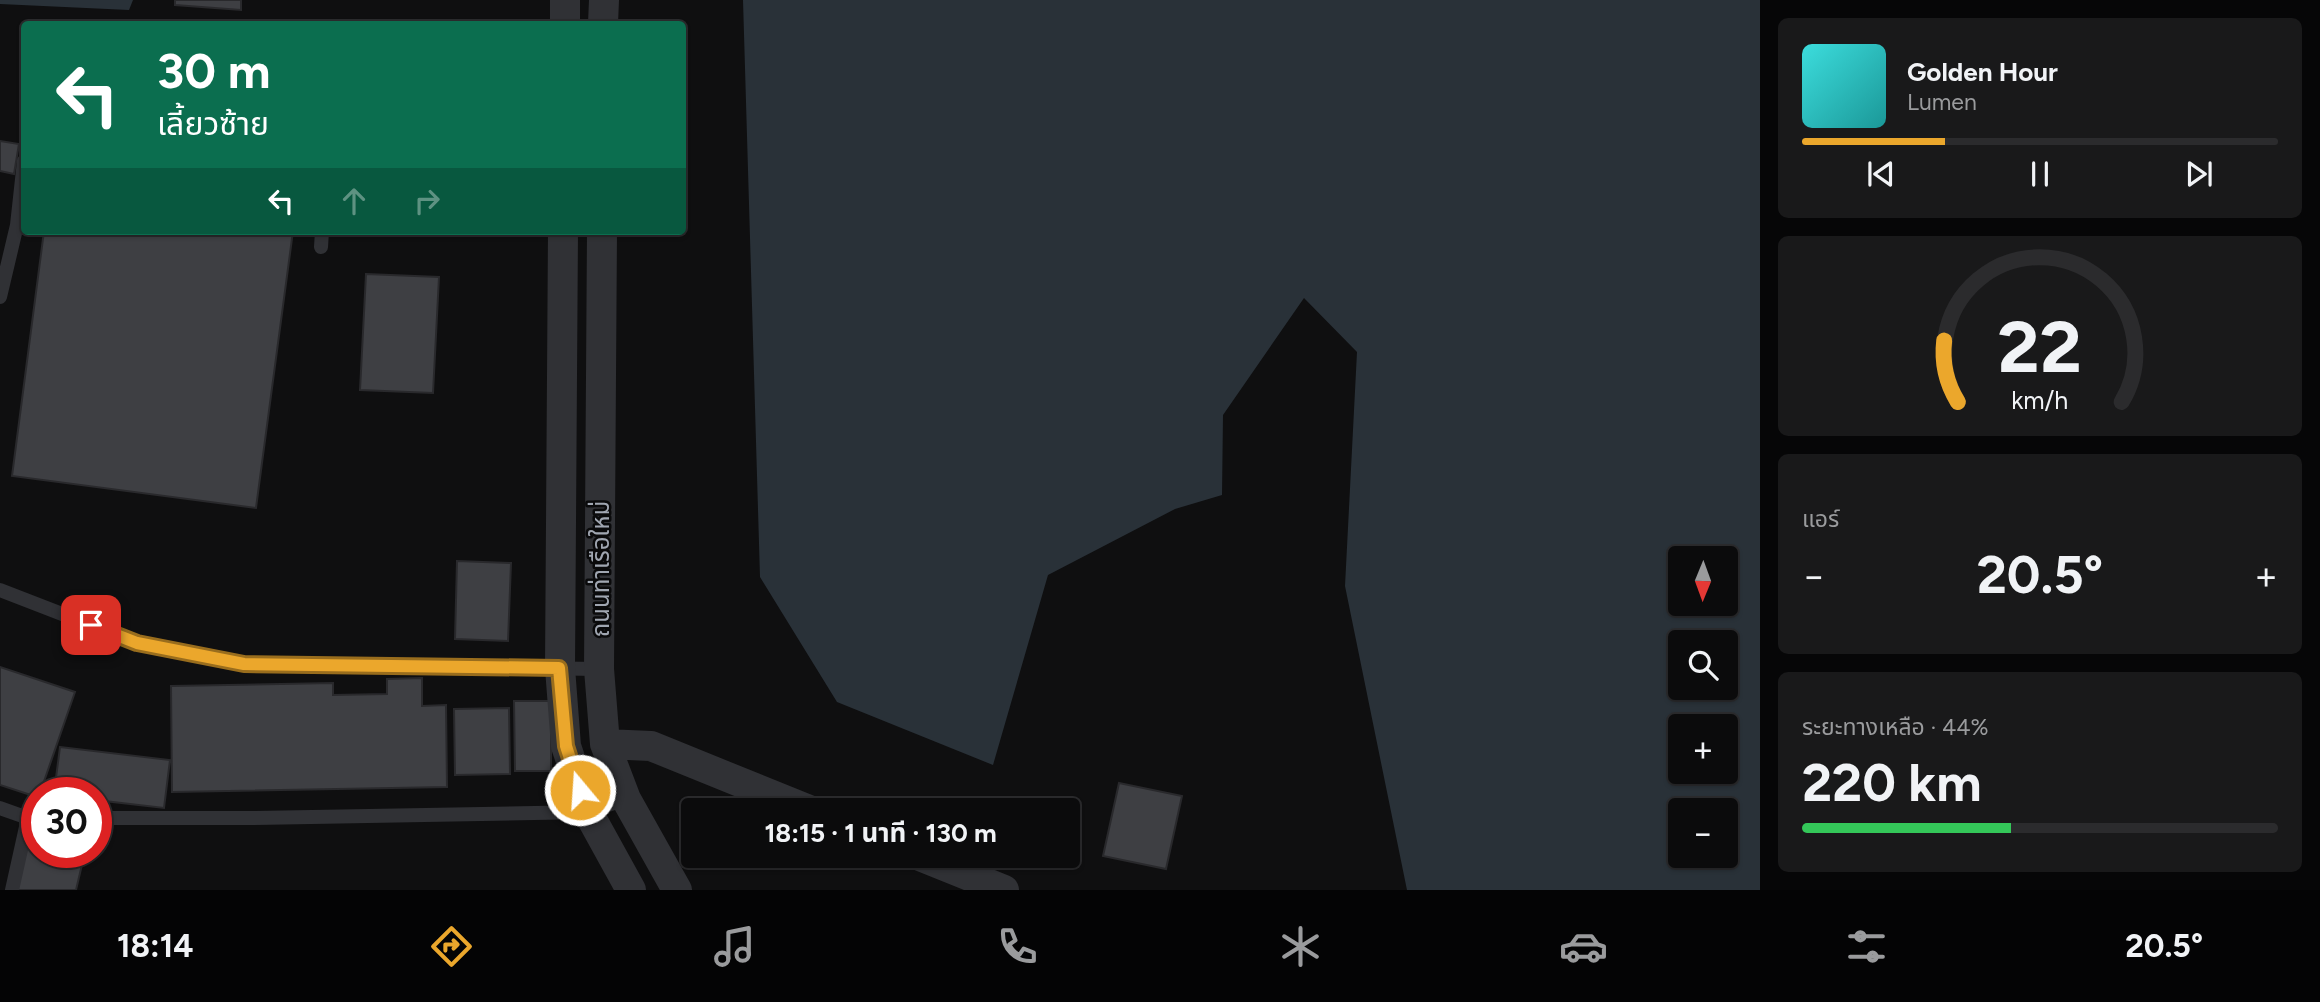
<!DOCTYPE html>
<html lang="th">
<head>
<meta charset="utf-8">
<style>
  :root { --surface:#0b0b0c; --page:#19191a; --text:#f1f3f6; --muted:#9a9b9d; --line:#2b2b2d; --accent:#eba72c }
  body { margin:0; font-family:Figtree,"Noto Sans Thai",sans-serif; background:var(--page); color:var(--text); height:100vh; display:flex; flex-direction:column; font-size:26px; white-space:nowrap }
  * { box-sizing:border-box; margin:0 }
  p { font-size:23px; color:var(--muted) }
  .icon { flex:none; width:38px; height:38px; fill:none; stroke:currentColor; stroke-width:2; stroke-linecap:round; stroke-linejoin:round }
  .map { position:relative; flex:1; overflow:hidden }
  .panel { display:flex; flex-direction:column; gap:18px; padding:18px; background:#060607; width:560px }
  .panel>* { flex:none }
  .top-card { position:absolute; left:21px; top:21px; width:665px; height:214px; border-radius:7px; box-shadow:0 2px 5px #0004,0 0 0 2px var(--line); background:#0b6e4f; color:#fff; overflow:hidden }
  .needle { width:46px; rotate:181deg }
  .tools { position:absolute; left:1668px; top:546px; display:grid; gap:14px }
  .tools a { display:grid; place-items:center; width:70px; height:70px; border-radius:7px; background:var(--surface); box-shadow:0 2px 5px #0004,0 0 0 2px var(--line); font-size:35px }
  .speed { position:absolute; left:21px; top:777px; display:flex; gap:14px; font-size:35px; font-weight:700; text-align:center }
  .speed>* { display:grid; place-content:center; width:91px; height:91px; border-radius:50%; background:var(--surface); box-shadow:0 2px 5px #0004,0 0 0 2px var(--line); line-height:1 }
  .speed .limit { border:10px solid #d22; background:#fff; color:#111 }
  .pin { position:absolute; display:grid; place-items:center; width:60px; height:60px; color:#fff; margin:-30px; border-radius:14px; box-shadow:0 4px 10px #0006 }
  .me { position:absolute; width:77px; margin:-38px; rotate:342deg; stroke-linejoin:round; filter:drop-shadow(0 0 5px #0008) }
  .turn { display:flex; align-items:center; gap:24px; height:147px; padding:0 21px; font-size:32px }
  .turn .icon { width:91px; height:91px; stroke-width:2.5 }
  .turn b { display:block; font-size:49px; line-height:60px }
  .lanes { display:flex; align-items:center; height:66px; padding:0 21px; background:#0003; justify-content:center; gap:35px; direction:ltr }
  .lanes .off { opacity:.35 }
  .big { font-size:52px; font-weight:700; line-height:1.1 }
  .panel .widget { flex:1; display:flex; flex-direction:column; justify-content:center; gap:10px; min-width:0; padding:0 24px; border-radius:10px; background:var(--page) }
  .panel .dial { align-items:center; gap:0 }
  .dial svg { height:182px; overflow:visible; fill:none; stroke:var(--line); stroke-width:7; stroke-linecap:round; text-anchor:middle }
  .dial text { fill:var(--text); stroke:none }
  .song { display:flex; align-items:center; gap:21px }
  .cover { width:84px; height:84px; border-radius:10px; background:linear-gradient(135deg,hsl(180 70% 55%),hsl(180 70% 35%)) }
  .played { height:7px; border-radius:4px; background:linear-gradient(90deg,var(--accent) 30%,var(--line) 30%) }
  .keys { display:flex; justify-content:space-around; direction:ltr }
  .heat { display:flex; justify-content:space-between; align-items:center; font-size:38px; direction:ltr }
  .charge { height:10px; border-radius:5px; background:linear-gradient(90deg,#34c759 44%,var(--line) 0) }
  .trip { position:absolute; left:681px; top:798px; width:399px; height:70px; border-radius:7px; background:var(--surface); box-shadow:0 2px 5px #0004,0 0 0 2px var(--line); font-weight:700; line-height:70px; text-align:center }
  .tab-bar { display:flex; height:112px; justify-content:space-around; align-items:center; background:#040405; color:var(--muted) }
  .tab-bar .icon { width:49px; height:49px }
  .tab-bar .on { color:var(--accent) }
  .tab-bar b { font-size:32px; color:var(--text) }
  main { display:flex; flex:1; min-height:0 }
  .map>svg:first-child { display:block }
  .water { fill:#293138; fill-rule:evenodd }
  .building { fill:#3e3f43; stroke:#29292c; stroke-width:2 }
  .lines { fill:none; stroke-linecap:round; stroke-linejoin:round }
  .service { stroke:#303135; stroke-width:14 }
  .minor { stroke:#303135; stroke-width:30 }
  .route-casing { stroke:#996d1d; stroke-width:18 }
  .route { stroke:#eba72c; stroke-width:12 }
  .labels { text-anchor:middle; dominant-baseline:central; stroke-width:5; stroke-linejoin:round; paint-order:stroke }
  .street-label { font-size:24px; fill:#a0a6b1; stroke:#0a0a0b }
</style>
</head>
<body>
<main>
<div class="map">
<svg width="1760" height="890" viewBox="0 0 1760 890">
  <rect width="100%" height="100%" fill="#0f0f10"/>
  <path class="water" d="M0 0H133L129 10 0 4Z
    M743 0H1760V890H1407L1345 586 1357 352 1304 298 1223 415 1222 495 1175 509 1048 575 993 765 837 702 760 577ZM1680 558H1726V604H1680ZM1680 642H1726V688H1680ZM1680 726H1726V772H1680ZM1680 810H1726V856H1680Z"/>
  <path class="building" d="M175 0H241V10L175 5Z
    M0 141 19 144 14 174 0 171Z
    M44 231H293L256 508 12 476Z
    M366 274 439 277 433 393 360 390Z
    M457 561 511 563 508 641 455 639Z
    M0 667 75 692 40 793H37V797L0 785Z
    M422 678V706L446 705 447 787 172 792 171 686 333 683V695L387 694V679Z
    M514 701H551V771H515Z
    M509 708 510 774 455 775 454 709Z
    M60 747 170 760 164 808 96 800V793H54Z
    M1119 783 1182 796 1166 869 1103 856Z
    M28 832 37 833V852H85L76 890H15Z"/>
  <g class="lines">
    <path class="service" d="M321 247 322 231
      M0 297 17 225 24 161
      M0 590 137 643 244 664 599 669
      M0 808 28 818H35
      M96 818H255L588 812 626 799
      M12 890 28 818"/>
    <path class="minor" d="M565 24V0
      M603 24 604 0
      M563 231 560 668 566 746 588 812 631 890
      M602 231 599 669 605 744 626 799 677 890
      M605 744 651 746 809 810
      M920 856 1004 890"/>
  </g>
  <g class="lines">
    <defs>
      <path id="route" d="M91 625 137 643 244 664 559 668 566 746 580 790"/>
    </defs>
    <use href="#route" class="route-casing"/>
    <use href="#route" class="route"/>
  </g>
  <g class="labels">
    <g class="street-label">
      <text transform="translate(600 569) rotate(-90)">ถนนท่าเรือใหม่</text>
    </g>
  </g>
</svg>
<div class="tools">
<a><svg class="needle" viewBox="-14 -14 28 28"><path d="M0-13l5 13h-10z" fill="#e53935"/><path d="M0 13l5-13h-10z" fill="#9a9b9d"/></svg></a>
<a><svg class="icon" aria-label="search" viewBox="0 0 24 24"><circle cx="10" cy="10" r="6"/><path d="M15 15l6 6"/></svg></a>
<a>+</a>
<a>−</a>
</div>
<div class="speed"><div class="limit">30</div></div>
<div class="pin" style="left:91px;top:625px;background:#d93025"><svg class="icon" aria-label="arrive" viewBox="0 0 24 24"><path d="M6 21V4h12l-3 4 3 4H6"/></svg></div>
<svg class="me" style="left:580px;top:790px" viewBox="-20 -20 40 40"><circle r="17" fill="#eba72c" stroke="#fff" stroke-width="3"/><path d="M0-11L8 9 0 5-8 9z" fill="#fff"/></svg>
<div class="trip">18:15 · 1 นาที · 130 m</div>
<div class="top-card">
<div class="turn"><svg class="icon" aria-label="left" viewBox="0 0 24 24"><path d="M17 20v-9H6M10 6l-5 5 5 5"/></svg><div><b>30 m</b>เลี้ยวซ้าย</div></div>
<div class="lanes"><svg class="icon" aria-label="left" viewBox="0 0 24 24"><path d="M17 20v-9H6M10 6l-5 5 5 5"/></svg><svg class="icon off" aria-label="ahead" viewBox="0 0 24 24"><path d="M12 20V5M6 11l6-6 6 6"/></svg><svg class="icon off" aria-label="right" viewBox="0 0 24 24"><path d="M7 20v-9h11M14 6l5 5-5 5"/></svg></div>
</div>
</div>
<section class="panel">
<div class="widget">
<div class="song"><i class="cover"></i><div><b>Golden Hour</b><p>Lumen</p></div></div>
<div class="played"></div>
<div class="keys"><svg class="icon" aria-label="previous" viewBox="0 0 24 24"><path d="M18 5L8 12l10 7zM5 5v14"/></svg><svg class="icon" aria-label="pause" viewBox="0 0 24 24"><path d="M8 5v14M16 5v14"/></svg><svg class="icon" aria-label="next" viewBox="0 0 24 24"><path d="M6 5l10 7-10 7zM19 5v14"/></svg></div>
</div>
<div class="widget dial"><svg viewBox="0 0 100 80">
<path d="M14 69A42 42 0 1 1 86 69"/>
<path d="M14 69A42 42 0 0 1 8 42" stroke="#eba72c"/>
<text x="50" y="56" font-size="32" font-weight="700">22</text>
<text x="50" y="72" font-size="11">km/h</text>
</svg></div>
<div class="widget"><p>แอร์</p>
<div class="heat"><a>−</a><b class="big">20.5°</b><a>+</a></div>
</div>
<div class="widget"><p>ระยะทางเหลือ · 44%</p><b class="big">220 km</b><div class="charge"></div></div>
</section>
</main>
<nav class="tab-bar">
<b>18:14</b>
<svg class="icon on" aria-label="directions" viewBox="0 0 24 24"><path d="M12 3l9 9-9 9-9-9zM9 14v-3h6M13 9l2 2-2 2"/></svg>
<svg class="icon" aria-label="music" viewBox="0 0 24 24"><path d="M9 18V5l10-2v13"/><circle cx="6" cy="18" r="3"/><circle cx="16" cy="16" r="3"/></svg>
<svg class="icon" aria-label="phone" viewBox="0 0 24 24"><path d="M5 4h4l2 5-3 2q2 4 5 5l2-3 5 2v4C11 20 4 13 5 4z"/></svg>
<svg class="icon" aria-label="climate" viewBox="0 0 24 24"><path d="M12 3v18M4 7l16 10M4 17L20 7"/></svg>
<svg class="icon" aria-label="car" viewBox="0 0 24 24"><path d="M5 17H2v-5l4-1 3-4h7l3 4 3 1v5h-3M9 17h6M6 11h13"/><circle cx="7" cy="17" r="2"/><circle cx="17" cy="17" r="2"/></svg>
<svg class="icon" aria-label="filters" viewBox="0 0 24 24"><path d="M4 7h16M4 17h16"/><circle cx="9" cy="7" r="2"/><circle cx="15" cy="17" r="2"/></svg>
<b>20.5°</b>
</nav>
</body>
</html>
